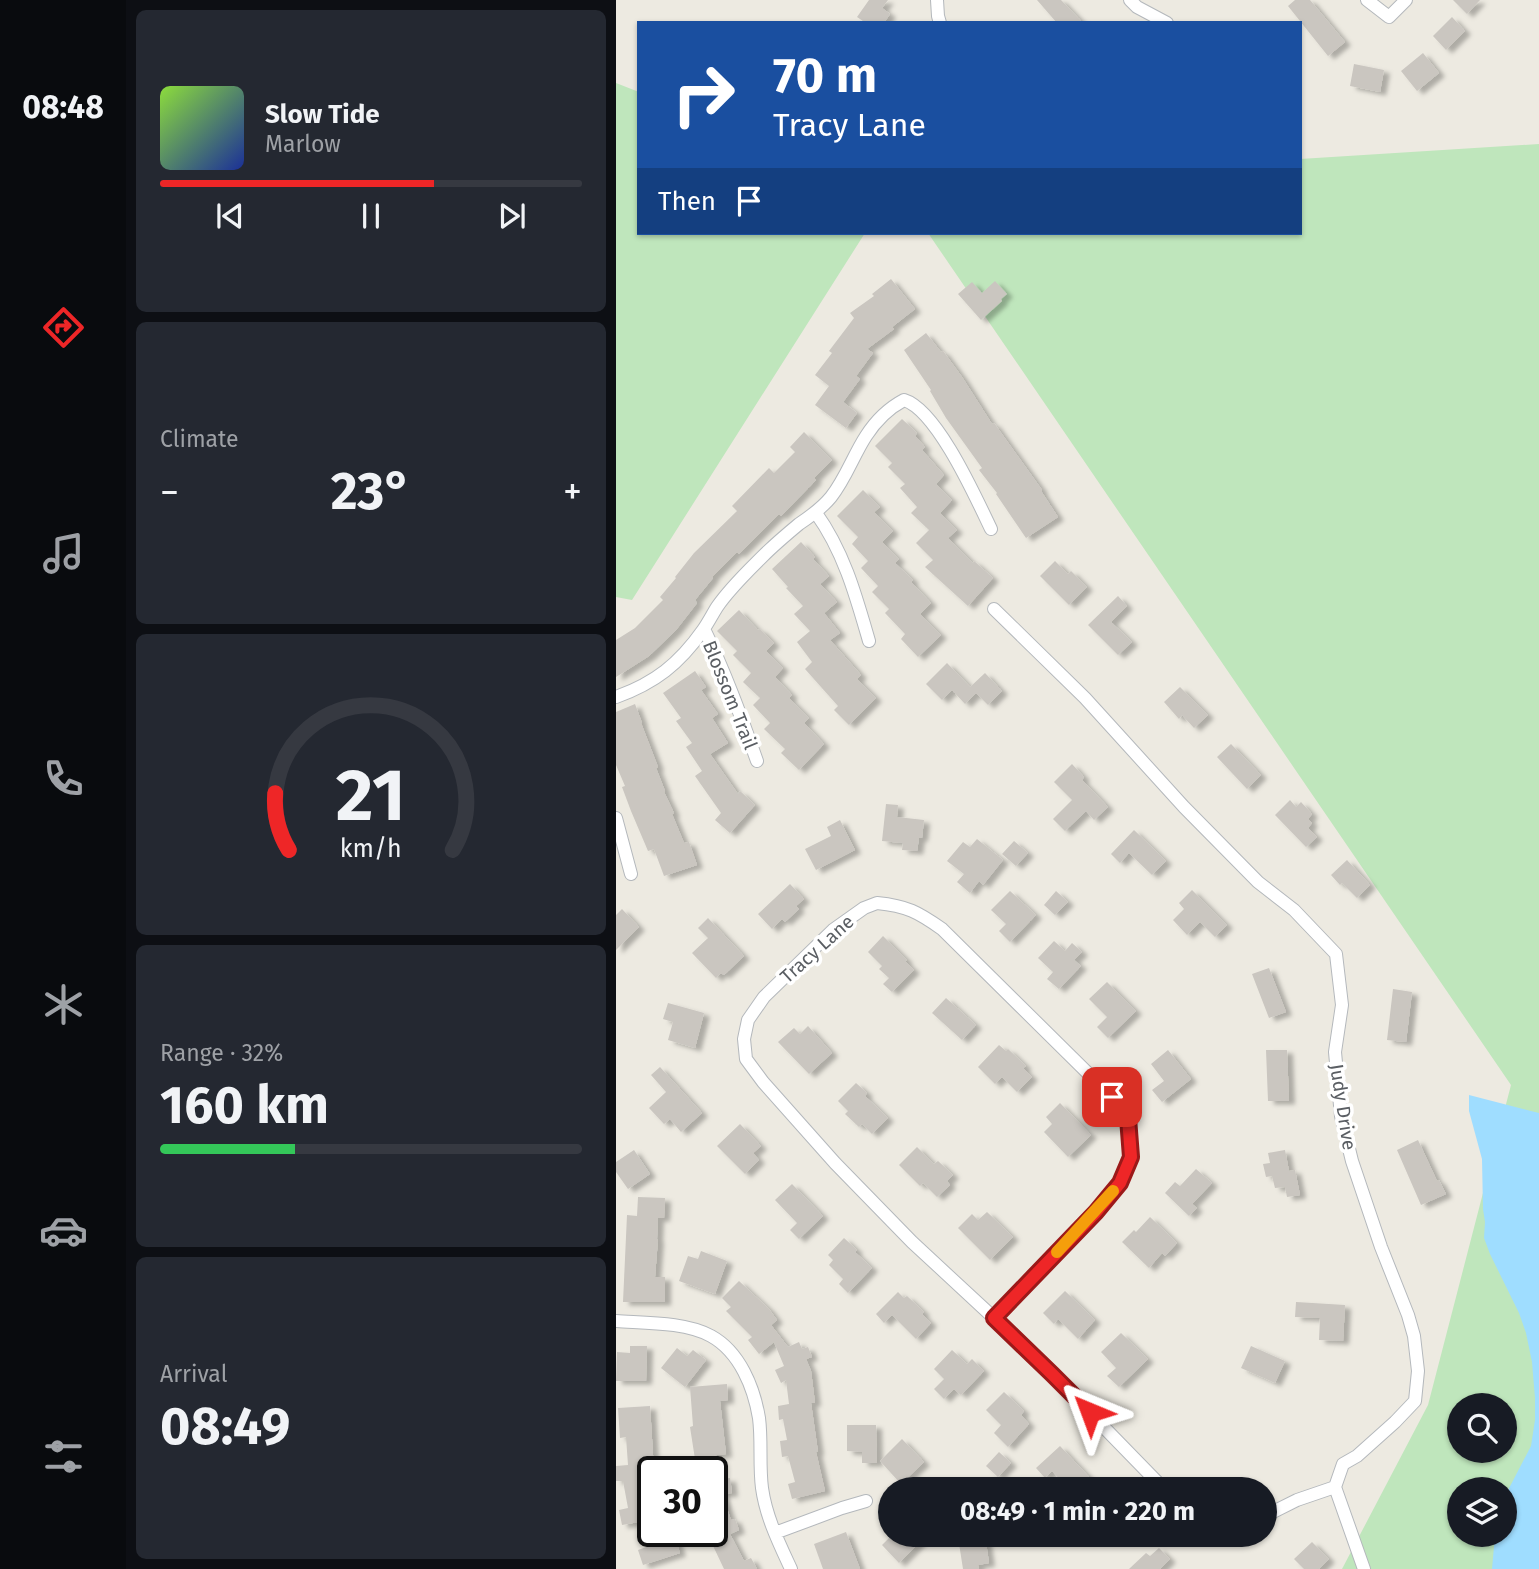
<!DOCTYPE html>
<html lang="en">
<head>
<meta charset="utf-8">
<style>
  :root { --surface:#171b24; --page:#242831; --text:#f1f3f6; --muted:#9ea1a6; --line:#363941; --accent:#ee2627 }
  body { margin:0; font-family:"Fira Sans",sans-serif; background:var(--page); color:var(--text); height:100vh; display:flex; flex-direction:column; font-size:26px; white-space:nowrap }
  * { box-sizing:border-box; margin:0 }
  p { font-size:23px; color:var(--muted) }
  .icon { flex:none; width:38px; height:38px; fill:none; stroke:currentColor; stroke-width:2; stroke-linecap:round; stroke-linejoin:round }
  .map { position:relative; flex:1; overflow:hidden }
  .sheet { display:flex; flex-direction:column; gap:10px; padding:10px; background:#0d0f14; width:490px }
  .sheet>* { flex:none }
  .hud { position:absolute; left:21px; top:21px; width:665px; height:214px; border-radius:0px; box-shadow:0 2px 5px #0004; background:#1a4fa0; color:#fff; overflow:hidden }
  .buttons { position:absolute; left:831px; top:1393px; display:grid; gap:14px }
  .buttons a { display:grid; place-items:center; width:70px; height:70px; border-radius:50%; background:var(--surface); box-shadow:0 2px 5px #0004; font-size:35px }
  .speed { position:absolute; left:21px; top:1456px; display:flex; gap:14px; font-size:35px; font-weight:700; text-align:center }
  .speed>* { display:grid; place-content:center; width:91px; height:91px; border-radius:50%; background:var(--surface); box-shadow:0 2px 5px #0004; line-height:1 }
  .speed .limit { border:4px solid #111; border-radius:10px; background:#fff; color:#111 }
  .pin { position:absolute; display:grid; place-items:center; width:60px; height:60px; color:#fff; margin:-30px; border-radius:14px; box-shadow:0 4px 10px #0006 }
  .me { position:absolute; width:77px; margin:-38px; rotate:316deg; stroke-linejoin:round; filter:drop-shadow(0 0 5px #0008) }
  .turn { display:flex; align-items:center; gap:24px; height:147px; padding:0 21px; font-size:32px }
  .turn .icon { width:91px; height:91px; stroke-width:2.5 }
  .turn b { display:block; font-size:49px; line-height:60px }
  .then { display:flex; align-items:center; height:66px; padding:0 21px; background:#0003; gap:14px; font-size:26px }
  .big { font-size:52px; font-weight:700; line-height:1.1 }
  .sheet .tile { flex:1; display:flex; flex-direction:column; justify-content:center; gap:10px; min-width:0; padding:0 24px; border-radius:10px; background:var(--page) }
  .sheet .dial { align-items:center; gap:0 }
  .dial svg { height:182px; overflow:visible; fill:none; stroke:var(--line); stroke-width:7; stroke-linecap:round; text-anchor:middle }
  .dial text { fill:var(--text); stroke:none }
  .song { display:flex; align-items:center; gap:21px }
  .cover { width:84px; height:84px; border-radius:10px; background:linear-gradient(135deg,hsl(90 70% 55%),hsl(230 70% 35%)) }
  .played { height:7px; border-radius:4px; background:linear-gradient(90deg,var(--accent) 65%,var(--line) 65%) }
  .keys { display:flex; justify-content:space-around; direction:ltr }
  .heat { display:flex; justify-content:space-between; align-items:center; font-size:38px; direction:ltr }
  .charge { height:10px; border-radius:5px; background:linear-gradient(90deg,#34c759 32%,var(--line) 0) }
  .trip { position:absolute; left:262px; top:1477px; width:399px; height:70px; border-radius:35px; background:var(--surface); box-shadow:0 2px 5px #0004; font-weight:700; line-height:70px; text-align:center }
  main { display:flex; flex:1; min-height:0 }
  .menu { display:flex; flex-direction:column; width:126px; justify-content:space-around; align-items:center; background:#090b0e; color:var(--muted) }
  .menu .icon { width:49px; height:49px }
  .menu .selected { color:var(--accent) }
  .menu b { font-size:32px; color:var(--text) }
  .map>svg:first-child { display:block }
  .green { fill:#bfe6bc; fill-rule:evenodd }
  .water { fill:#9fddff }
  .building { fill:#cac6c0; filter:url(#shadow) }
  .lines { fill:none; stroke-linecap:round; stroke-linejoin:round }
  .minor-casing { stroke:#b4b8bc; stroke-width:14 }
  .minor { stroke:#fff; stroke-width:12 }
  .route-casing { stroke:#9b1919; stroke-width:18 }
  .route { stroke:#ee2627; stroke-width:12 }
  .slow { stroke:#f59e0b; stroke-width:12 }
  .labels { text-anchor:middle; dominant-baseline:central; stroke-width:7; stroke-linejoin:round; paint-order:stroke }
  .street-label { font-size:19px; fill:#5a5e63; stroke:#fff }
</style>
</head>
<body>
<main>
<nav class="menu">
<b>08:48</b>
<svg class="icon selected" aria-label="directions" viewBox="0 0 24 24"><path d="M12 3l9 9-9 9-9-9zM9 14v-3h6M13 9l2 2-2 2"/></svg>
<svg class="icon" aria-label="music" viewBox="0 0 24 24"><path d="M9 18V5l10-2v13"/><circle cx="6" cy="18" r="3"/><circle cx="16" cy="16" r="3"/></svg>
<svg class="icon" aria-label="phone" viewBox="0 0 24 24"><path d="M5 4h4l2 5-3 2q2 4 5 5l2-3 5 2v4C11 20 4 13 5 4z"/></svg>
<svg class="icon" aria-label="climate" viewBox="0 0 24 24"><path d="M12 3v18M4 7l16 10M4 17L20 7"/></svg>
<svg class="icon" aria-label="car" viewBox="0 0 24 24"><path d="M5 17H2v-5l4-1 3-4h7l3 4 3 1v5h-3M9 17h6M6 11h13"/><circle cx="7" cy="17" r="2"/><circle cx="17" cy="17" r="2"/></svg>
<svg class="icon" aria-label="filters" viewBox="0 0 24 24"><path d="M4 7h16M4 17h16"/><circle cx="9" cy="7" r="2"/><circle cx="15" cy="17" r="2"/></svg>
</nav>
<section class="sheet">
<div class="tile">
<div class="song"><i class="cover"></i><div><b>Slow Tide</b><p>Marlow</p></div></div>
<div class="played"></div>
<div class="keys"><svg class="icon" aria-label="previous" viewBox="0 0 24 24"><path d="M18 5L8 12l10 7zM5 5v14"/></svg><svg class="icon" aria-label="pause" viewBox="0 0 24 24"><path d="M8 5v14M16 5v14"/></svg><svg class="icon" aria-label="next" viewBox="0 0 24 24"><path d="M6 5l10 7-10 7zM19 5v14"/></svg></div>
</div>
<div class="tile"><p>Climate</p>
<div class="heat"><a>−</a><b class="big">23°</b><a>+</a></div>
</div>
<div class="tile dial"><svg viewBox="0 0 100 80">
<path d="M14 69A42 42 0 1 1 86 69"/>
<path d="M14 69A42 42 0 0 1 8 44" stroke="#ee2627"/>
<text x="50" y="56" font-size="32" font-weight="700">21</text>
<text x="50" y="72" font-size="11">km/h</text>
</svg></div>
<div class="tile"><p>Range · 32%</p><b class="big">160 km</b><div class="charge"></div></div>
<div class="tile"><p>Arrival</p><b class="big">08:49</b></div>
</section>
<div class="map">
<svg width="923" height="1569" viewBox="0 0 923 1569">
  <defs>
    <filter id="shadow"><feDropShadow dx="6" dy="3.5" stdDeviation="2" flood-color="#0004"/></filter>
  </defs>
  <rect width="100%" height="100%" fill="#edeae1"/>
  <path class="green" d="M0 83 23 92V233H249L16 600 0 597Z
    M923 144V1569H726L812 1405 895 1085 312 233H684V159ZM844 1405H889V1451H844ZM844 1489H889V1535H844Z"/>
  <path class="water" d="M853 1095 923 1113V1569H876L879 1535H889V1496L915 1446 919 1420V1398L916 1362 910 1333 903 1313 874 1254 868 1238 869 1222 867 1209 866 1159 853 1111Z"/>
  <path class="building" d="M253 0H272L266 8 274 14 268 23H250L241 17Z
    M421 0H445L467 23H441Z
    M679 0H694L729 42 712 56 672 6Z
    M837 0H864L851 14Z
    M836 17 849 31 830 50 817 36Z
    M807 53 823 73 801 91 785 71Z
    M738 64 768 70 764 92 734 86Z
    M275 279 299 309 276 327 278 329 251 349 257 353 240 376 244 379 227 402 241 413 230 428 199 405 213 386 199 375 216 353 213 351 238 318 234 313 258 296 256 294Z
    M379 281 391 294 385 299 386 301 365 320 342 294 356 282 366 293Z
    M310 333 325 352 327 351 346 377 376 424 378 423 426 490 425 491 442 517 410 538 380 494 381 493 363 470 366 468 330 418 314 391 315 390 288 350Z
    M286 419 301 433 299 436 309 447 306 450 328 475 320 484 336 500 324 513 341 530 332 538 357 563 358 561 377 578 352 606 309 567 317 560 300 543 313 530 295 513 301 507 284 488 289 484 272 467 276 463 259 446Z
    M188 432 216 460 198 478 200 480 165 516 163 514 123 554 121 552 96 577 97 578 79 600 81 603 60 630 33 656 0 677V640L19 628 47 600 44 597 60 578 59 577 78 553 121 511 116 506 153 468 158 473 179 452 174 447Z
    M247 490 264 507 258 512 277 531 266 542 283 559 279 563 297 580 295 582 315 603 304 614 325 635 302 657 285 639 289 634 269 613 273 609 256 592 262 586 245 568 252 561 236 544 242 537 221 516Z
    M185 542 199 557 197 559 213 576 204 584 221 602 208 613 224 633 214 640 245 675 241 679 260 698 233 725 218 710 222 706 189 669 196 662 181 642 194 631 178 614 187 606 170 588 172 587 156 569Z
    M439 561 452 574 455 571 471 587 453 605 424 576Z
    M502 596 511 606 495 622 516 642 502 655 472 625Z
    M123 610 142 630 144 629 158 643 150 651 167 668 159 677 176 695 173 698 193 718 188 723 208 744 183 770 165 753 169 749 148 729 154 723 137 705 144 698 127 682 135 673 117 655 121 651 101 631Z
    M331 663 360 693 349 704 336 690 326 700 310 684Z
    M79 671 90 687 85 690 102 714 96 718 112 743 94 754 122 794 124 791 139 805 114 833 99 820 105 813 79 776 86 771 70 747 76 743 60 721 65 718 47 693Z
    M369 673 386 691 372 705 354 687Z
    M564 687 592 715 578 728 566 715 563 719 548 702Z
    M19 704 26 723H25L42 767 40 768 49 791 48 792 58 813 56 814 68 843 73 842 81 865 48 876 38 849 32 851 15 811 6 787 9 786 0 765V712Z
    M615 744 645 775 631 789 601 757Z
    M456 764 468 777 466 780 492 807 478 820 470 811 449 831 437 819 456 800 438 782Z
    M674 800 680 807 685 802 696 814 692 819 696 823 692 828 701 837 690 847 659 815Z
    M270 804 282 805 281 817 308 820 306 838H303L301 851 286 850 287 843 266 841Z
    M224 820 239 850 200 870 189 849 215 836 211 827Z
    M518 830 550 861 536 875 513 853 504 863 495 854Z
    M361 839 387 860 367 885 363 881 354 893 341 882 348 874 331 861 347 842 354 847Z
    M398 841 412 853 400 866 386 854Z
    M731 860 754 885 741 898 726 883 724 885 715 875Z
    M174 884 188 899 180 906 183 909 169 922 166 919 156 929 142 914Z
    M576 890 611 925 599 937 584 922 571 935 557 920 568 909 563 903Z
    M394 891 420 915 394 942 383 931 390 924 375 910Z
    M440 891 452 902 439 915 428 905Z
    M6 909 23 927 0 950V915Z
    M92 918 128 956 108 975 105 973 100 978 76 953 92 938 82 928Z
    M267 936 291 960 289 961 298 970 276 992 267 984 273 978 263 969 266 966 252 952Z
    M438 941 449 951 456 943 466 952 458 960 465 966 443 989 431 979 437 972 422 958Z
    M653 968 670 1012 653 1018 636 974Z
    M491 982 520 1011 492 1038 481 1027 491 1017 473 999Z
    M777 989 796 992 790 1042 771 1040Z
    M330 998 360 1025 346 1040 316 1013Z
    M52 1003 88 1013 79 1048 52 1040 57 1022 47 1019Z
    M192 1026 216 1053 193 1074 162 1042 178 1028 184 1034Z
    M383 1045 390 1051 392 1049 410 1066 407 1068 416 1077 401 1092 386 1077 379 1084 362 1067Z
    M552 1050 575 1079 546 1102 536 1090 548 1081 535 1064Z
    M650 1050H671L673 1101H652Z
    M44 1067 86 1113 65 1132 54 1119 48 1124 33 1108 50 1092 35 1075Z
    M240 1083 251 1093 249 1096 272 1118 256 1134 246 1124 243 1127 229 1114 232 1111 222 1101Z
    M444 1103 475 1135 452 1157 428 1132 436 1124 430 1117Z
    M124 1124 145 1146 137 1153 143 1160 129 1174 101 1146Z
    M802 1140 821 1181 823 1180 830 1194 805 1205 781 1150Z
    M301 1147 318 1164 322 1161 337 1175 331 1181 334 1185 321 1197 307 1183 304 1186 283 1165Z
    M18 1150 34 1174 12 1189 0 1172V1162Z
    M669 1150 673 1171 679 1170 684 1195 671 1197 669 1187 659 1188 656 1176 650 1177 647 1164 654 1163 652 1153Z
    M580 1169 596 1183 576 1204 581 1208 573 1216 549 1193 559 1182 564 1186Z
    M176 1184 207 1216 183 1239 174 1230 181 1223 159 1200Z
    M22 1197 49 1198 48 1218H42L41 1239H42L39 1277H49V1302H7L11 1215 21 1216Z
    M371 1212 397 1237 374 1260 342 1228 356 1214 362 1220Z
    M534 1217 561 1243 549 1256 546 1253 533 1268 506 1242 518 1230 520 1232Z
    M228 1238 241 1250 239 1252 256 1268 232 1293 223 1284 227 1279 213 1265 217 1260 212 1255Z
    M85 1251 111 1261 99 1294 63 1281 72 1256 82 1259Z
    M123 1281 153 1309 161 1320 155 1325 172 1347 183 1342 186 1349 192 1347 196 1357 190 1359 195 1371 199 1403H195L202 1452H200L209 1491 176 1499 172 1484 179 1482 172 1456 166 1457 164 1441 171 1440 167 1419 163 1420 162 1406 173 1404 170 1380 165 1383 159 1370 168 1366 158 1342 143 1354 132 1340 136 1337 110 1311 115 1307 106 1298Z
    M449 1291 479 1320 462 1339 442 1319 438 1324 427 1313Z
    M282 1292 288 1298 291 1296 308 1312 306 1314 315 1323 300 1339 276 1315 268 1323 260 1314Z
    M680 1302 729 1305 727 1341 703 1340 704 1318 679 1317Z
    M505 1333 532 1359 503 1387 491 1376 500 1368 485 1352Z
    M14 1346H31L30 1381H0L1 1352 14 1353Z
    M635 1346 669 1361 659 1383 625 1368Z
    M61 1348 71 1356 77 1350 90 1360 69 1387 45 1368Z
    M336 1350 351 1364 356 1359 368 1371 345 1395 338 1389 328 1399 318 1389 328 1379 318 1369Z
    M111 1384 112 1400 104 1401 110 1454 100 1455 103 1472H81L74 1427 77 1426 74 1387Z
    M388 1392 408 1411 405 1415 413 1424 392 1447 378 1433 385 1425 370 1410Z
    M34 1406 38 1471H30L37 1511V1531H57L64 1553 27 1565 22 1550 36 1545 28 1521 6 1525 3 1510 12 1508 7 1481H0V1466L12 1465 10 1437 4 1438 2 1408Z
    M231 1425H260L261 1463H246V1452L231 1451Z
    M286 1439 308 1462 285 1484 264 1461Z
    M444 1446 474 1478 463 1489H453L436 1471 429 1478 420 1468Z
    M383 1452 395 1463 382 1477 370 1466Z
    M96 1472 100 1480 114 1478 116 1493 106 1494 115 1520 119 1519 123 1530 114 1534 128 1561 135 1558 141 1569H108L90 1531H96Z
    M230 1532 244 1569H207L198 1544Z
    M276 1535H299L305 1541 283 1563 266 1545Z
    M359 1535H369L373 1563 362 1565 363 1569H347L342 1537Z
    M696 1542 713 1559 703 1569H688L678 1559Z
    M543 1548 554 1559 544 1569H513L530 1553 534 1556Z"/>
  <g class="lines">
    <defs>
      <path id="minor" d="M321 0 322 16 324 23
        M514 0 521 7 551 23
        M751 0 773 17 790 0
        M200 513C228 552 240 596 253 641
        M378 609 469 698 568 807 642 882 678 910 720 954 726 1005 719 1052 725 1116 736 1161 765 1247 792 1315 798 1336 802 1371 799 1401 779 1422 741 1456 727 1464 719 1487 748 1569
        M88 629C109 672 125 716 141 761
        M0 697C39 683 63 664 87 630 92 623 96 615 101 607 114 588 131 572 147 556 158 545 171 534 183 524 195 516 206 508 215 497 230 478 237 456 250 436 259 422 273 408 288 400 321 410 360 498 375 529
        M0 818 15 874
        M261 903C291 906 302 912 326 929L496 1097 512 1118 515 1157 504 1183 479 1212 378 1318 296 1242 219 1163 147 1082 130 1059 128 1039 132 1020 148 997 217 930 248 908Z
        M378 1318 436 1374 548 1489
        M0 1321C29 1323 70 1322 95 1336 124 1352 138 1388 143 1418 146 1441 143 1465 146 1488 150 1517 163 1543 175 1569
        M649 1516 681 1500 719 1487
        M159 1533 226 1508 250 1501"/>
    </defs>
    <use href="#minor" class="minor-casing"/>
    <use href="#minor" class="minor"/>
  </g>
  <g class="lines">
    <defs>
      <path id="route" d="M474 1412 436 1374 378 1318 480 1212 504 1183 515 1157 512 1118 496 1097"/>
    </defs>
    <use href="#route" class="route-casing"/>
    <use href="#route" class="route"/>
    <path class="slow" d="M441 1252 497 1191"/>
  </g>
  <g class="labels">
    <g class="street-label">
      <text transform="translate(114 695) rotate(68)">Blossom Trail</text>
      <text transform="translate(201 949) rotate(-42)">Tracy Lane</text>
      <text transform="translate(727 1107) rotate(81)">Judy Drive</text>
    </g>
  </g>
</svg>
<div class="buttons">
<a><svg class="icon" aria-label="search" viewBox="0 0 24 24"><circle cx="10" cy="10" r="6"/><path d="M15 15l6 6"/></svg></a>
<a><svg class="icon" aria-label="layers" viewBox="0 0 24 24"><path d="M12 4l9 5-9 5-9-5zM3 14l9 5 9-5"/></svg></a>
</div>
<div class="speed"><div class="limit">30</div></div>
<div class="pin" style="left:496px;top:1097px;background:#d93025"><svg class="icon" aria-label="arrive" viewBox="0 0 24 24"><path d="M6 21V4h12l-3 4 3 4H6"/></svg></div>
<svg class="me" style="left:474px;top:1412px" viewBox="-20 -20 40 40"><path d="M0-17L14 15 0 8-14 15z" fill="#ee2627" stroke="#fff" stroke-width="4"/></svg>
<div class="trip">08:49 · 1 min · 220 m</div>
<div class="hud">
<div class="turn"><svg class="icon" aria-label="right" viewBox="0 0 24 24"><path d="M7 20v-9h11M14 6l5 5-5 5"/></svg><div><b>70 m</b>Tracy Lane</div></div>
<div class="then">Then<svg class="icon" aria-label="arrive" viewBox="0 0 24 24"><path d="M6 21V4h12l-3 4 3 4H6"/></svg></div>
</div>
</div>
</main>
</body>
</html>
